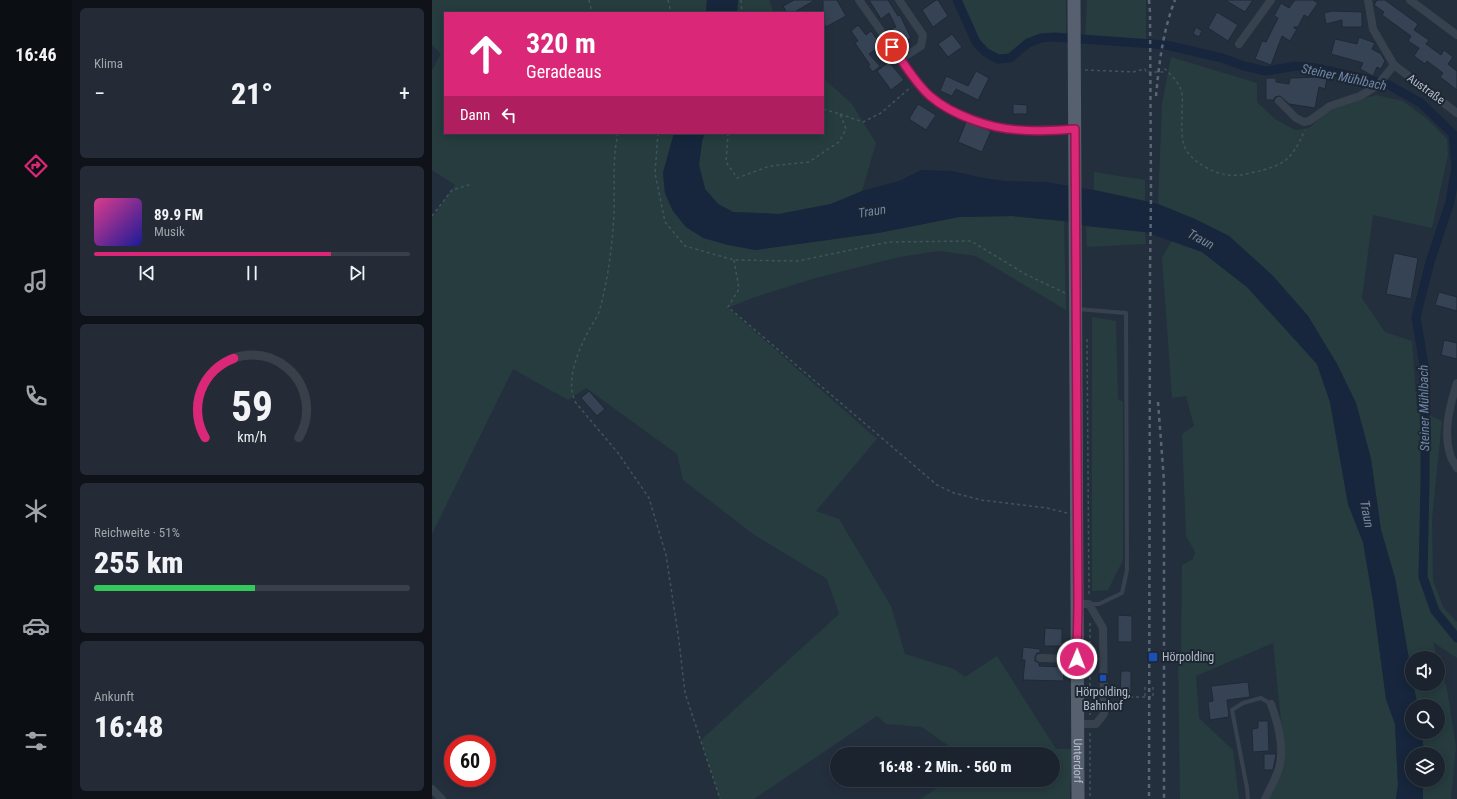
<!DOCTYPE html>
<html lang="de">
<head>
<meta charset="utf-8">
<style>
  :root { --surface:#1b232e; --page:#242b36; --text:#f1f3f6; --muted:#a0a4aa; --line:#39404a; --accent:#db2777 }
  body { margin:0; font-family:"Roboto Condensed",sans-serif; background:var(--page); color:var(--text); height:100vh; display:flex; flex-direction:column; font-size:15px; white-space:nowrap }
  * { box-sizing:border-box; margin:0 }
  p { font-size:13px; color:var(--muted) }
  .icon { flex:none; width:22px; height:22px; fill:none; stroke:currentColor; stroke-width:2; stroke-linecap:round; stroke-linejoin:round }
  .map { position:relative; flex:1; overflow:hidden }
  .details { display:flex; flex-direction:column; gap:8px; padding:8px; background:#0f1319; width:360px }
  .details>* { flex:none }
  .guide { position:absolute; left:12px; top:12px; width:380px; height:122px; border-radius:0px; box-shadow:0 2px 10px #0003,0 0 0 1px var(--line); background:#db2777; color:#fff; overflow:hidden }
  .fabs { position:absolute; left:973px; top:651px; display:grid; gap:8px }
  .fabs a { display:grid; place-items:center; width:40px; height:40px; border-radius:50%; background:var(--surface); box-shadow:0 2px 10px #0003,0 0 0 1px var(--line); font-size:20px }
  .speed { position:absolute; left:12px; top:735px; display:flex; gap:8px; font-size:20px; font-weight:700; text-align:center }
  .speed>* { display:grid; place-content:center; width:52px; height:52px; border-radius:50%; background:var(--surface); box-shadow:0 2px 10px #0003,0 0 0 1px var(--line); line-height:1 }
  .speed .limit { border:6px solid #d22; background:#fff; color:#111 }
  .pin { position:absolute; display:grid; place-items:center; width:34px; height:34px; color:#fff; margin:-17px; border:2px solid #fff; border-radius:50%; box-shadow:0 1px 4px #0007 }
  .me { position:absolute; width:44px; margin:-22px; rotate:1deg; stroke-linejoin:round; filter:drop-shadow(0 0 3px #0008) }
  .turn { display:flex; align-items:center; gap:14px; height:84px; padding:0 16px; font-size:18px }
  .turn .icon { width:52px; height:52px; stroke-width:2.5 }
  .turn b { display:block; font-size:28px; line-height:34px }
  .then { display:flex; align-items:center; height:38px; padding:0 16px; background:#0003; gap:8px; font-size:15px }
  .big { font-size:30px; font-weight:800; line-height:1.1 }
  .details .widget { flex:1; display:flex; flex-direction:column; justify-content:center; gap:6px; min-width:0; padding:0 14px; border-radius:6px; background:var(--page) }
  .details .dial { align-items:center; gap:0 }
  .dial svg { height:104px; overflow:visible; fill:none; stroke:var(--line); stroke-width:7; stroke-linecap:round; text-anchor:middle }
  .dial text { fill:var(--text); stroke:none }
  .song { display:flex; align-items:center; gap:12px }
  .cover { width:48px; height:48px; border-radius:6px; background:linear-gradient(135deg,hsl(330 70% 55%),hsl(240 70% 35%)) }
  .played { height:4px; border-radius:2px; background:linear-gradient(90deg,var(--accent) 75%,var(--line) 75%) }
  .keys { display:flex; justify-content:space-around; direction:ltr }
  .heat { display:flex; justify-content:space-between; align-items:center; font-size:22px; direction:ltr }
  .charge { height:6px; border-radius:3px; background:linear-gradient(90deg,#34c759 51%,var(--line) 0) }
  .trip { position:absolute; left:398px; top:747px; width:230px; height:40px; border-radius:20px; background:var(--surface); box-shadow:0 2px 10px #0003,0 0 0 1px var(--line); font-weight:800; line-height:40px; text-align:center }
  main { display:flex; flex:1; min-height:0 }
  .tabs { display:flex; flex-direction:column; width:72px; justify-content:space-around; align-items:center; background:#0b0e12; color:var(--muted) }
  .tabs .icon { width:28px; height:28px }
  .tabs .active { color:var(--accent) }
  .tabs b { font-size:18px; color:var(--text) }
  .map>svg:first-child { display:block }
  .green { fill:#263c3f }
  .water { fill:#17263c }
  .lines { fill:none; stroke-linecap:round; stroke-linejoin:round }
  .canal { stroke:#17263c; stroke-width:9 }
  .building { fill:#364354; stroke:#1f2835 }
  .path { stroke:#3f5557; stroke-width:1.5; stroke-dasharray:3 3; stroke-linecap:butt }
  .lane { stroke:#38414e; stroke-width:4 }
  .street { stroke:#38414e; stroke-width:8 }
  .primary { stroke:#56606e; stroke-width:13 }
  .rail { stroke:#5a6575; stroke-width:2.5; stroke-dasharray:4 4; stroke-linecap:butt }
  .route-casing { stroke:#8e194d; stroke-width:10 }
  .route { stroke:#db2777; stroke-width:7 }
  .transit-dot { fill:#1a4fb4; stroke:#1d2633; stroke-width:1.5 }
  .labels { text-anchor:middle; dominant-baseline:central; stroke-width:4; stroke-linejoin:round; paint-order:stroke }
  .street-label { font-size:12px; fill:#b4bcc9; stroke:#1d2633 }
  .poi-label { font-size:12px; fill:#b4bcc9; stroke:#1d2633; text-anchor:start }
  .water-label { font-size:13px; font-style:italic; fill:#6d86a8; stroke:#1d2633 }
</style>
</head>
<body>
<main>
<nav class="tabs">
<b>16:46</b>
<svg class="icon active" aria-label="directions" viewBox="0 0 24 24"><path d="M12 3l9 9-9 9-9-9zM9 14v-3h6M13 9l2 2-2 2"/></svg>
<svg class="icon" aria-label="music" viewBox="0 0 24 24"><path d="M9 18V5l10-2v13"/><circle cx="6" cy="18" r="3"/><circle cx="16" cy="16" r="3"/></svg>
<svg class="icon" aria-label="phone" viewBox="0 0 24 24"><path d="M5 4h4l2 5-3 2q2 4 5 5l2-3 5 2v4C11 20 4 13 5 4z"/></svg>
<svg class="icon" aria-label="climate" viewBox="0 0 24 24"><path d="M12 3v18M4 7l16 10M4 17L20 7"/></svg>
<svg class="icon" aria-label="car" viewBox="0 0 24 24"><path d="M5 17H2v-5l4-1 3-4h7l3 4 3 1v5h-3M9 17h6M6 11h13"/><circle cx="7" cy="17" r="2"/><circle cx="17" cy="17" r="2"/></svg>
<svg class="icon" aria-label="filters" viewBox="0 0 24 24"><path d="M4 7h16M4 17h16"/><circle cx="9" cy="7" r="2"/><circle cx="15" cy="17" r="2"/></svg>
</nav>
<section class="details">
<div class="widget"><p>Klima</p>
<div class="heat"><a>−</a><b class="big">21°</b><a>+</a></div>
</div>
<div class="widget">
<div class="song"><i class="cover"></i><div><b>89.9 FM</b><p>Musik</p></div></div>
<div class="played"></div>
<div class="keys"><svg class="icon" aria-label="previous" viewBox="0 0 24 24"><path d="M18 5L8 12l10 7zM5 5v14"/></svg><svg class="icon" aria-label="pause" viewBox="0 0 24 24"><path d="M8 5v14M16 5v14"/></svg><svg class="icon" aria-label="next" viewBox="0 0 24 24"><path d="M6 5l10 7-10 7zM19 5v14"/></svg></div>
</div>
<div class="widget dial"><svg viewBox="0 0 100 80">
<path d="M14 69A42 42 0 1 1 86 69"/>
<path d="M14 69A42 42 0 0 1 36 8" stroke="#db2777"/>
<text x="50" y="56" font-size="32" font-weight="700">59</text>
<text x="50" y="72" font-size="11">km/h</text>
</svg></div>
<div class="widget"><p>Reichweite · 51%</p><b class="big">255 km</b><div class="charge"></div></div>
<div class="widget"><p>Ankunft</p><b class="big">16:48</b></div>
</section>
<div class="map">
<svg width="1025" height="799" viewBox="0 0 1025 799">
  <rect width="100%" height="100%" fill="#242f3e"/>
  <path class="green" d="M0 0H275L274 13H13V133H242L231 173 233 193 241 211 254 227 323 250 446 233 527 217 580 216 632 221 634 310 544 256 507 251 467 257 387 277 320 298 296 308 445 439 384 511 407 519 459 606 473 654 522 669 533 677 565 656 624 749H640L638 799H489L516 780H621V754H525V752L490 727 454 724 445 716 322 799H288L269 740 407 614 395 579 321 534 251 480 245 454 154 388 136 400 81 369 0 534V218L23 185 0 170V70L9 54 0 45Z
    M306 0H337L342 13H305Z
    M523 0H634V40L623 39 602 43 583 58 570 62 548 54Z
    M655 0H714V42L653 40Z
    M739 57 825 83V102L843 119 863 130 877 128 892 114 908 105 944 95 971 101 995 119 1015 139 1016 155 1000 228 941 215 930 298 953 332 980 341 985 410 1010 421 1000 519 1001 580 1011 607 1025 622V658L1001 642 1005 658H980V677L963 578 949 530 939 459 924 403 905 364 876 316 840 275 797 236 763 219 726 204 730 104Z
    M391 78 420 104 444 143 430 191 399 204 347 214 301 212 286 204 273 189 267 165 270 141 273 133H391Z
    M662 172 713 180V201L662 190Z
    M654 226 713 232 714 244 655 247Z
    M740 240 770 252 815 287 885 364 898 402 916 504 931 542 941 601 954 699 963 724 966 785 964 799H834L853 760 841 643 764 676 767 718 801 750 807 799H748L746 655 749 658 750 565 761 559 763 552 754 536 750 434 762 426 754 396 740 398 730 258Z
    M660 317 684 321 686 399 691 402V560L676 590 660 591Z
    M1006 660 1015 689 1024 747 1019 799H991V780H1006V754H992L990 732H1006V706H986L981 684H1006Z"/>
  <path class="water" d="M275 0H306L305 13H274Z
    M242 133H273L270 141 267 165 273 189 286 204 301 212 347 214 399 204 430 191 467 181 489 170 520 171 552 178 574 181 614 182 662 190 713 201 726 204 763 219 797 236 840 275 876 316 905 364 924 403 939 459 949 530 963 578 980 677V684H981L986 706H980V732H990L992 754H980V780H991V799H964L966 785 963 724 954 699 941 601 931 542 916 504 898 402 885 364 815 287 770 252 713 232 654 226 632 221 580 216 527 217 446 233 323 250 296 245 271 238 254 227 241 211 233 193 231 173Z"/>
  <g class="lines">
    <path class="canal" d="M525 0 544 42 553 52 566 59 578 58 596 43 609 38 622 37 734 45 790 58 812 66 834 71 864 66 884 68 955 84 989 103 1021 134 1024 167 1018 202 998 262 984 317 993 371V481L991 577 1003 611 1025 638"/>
  </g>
  <path class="building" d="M362 0H383L361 13H355L351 6Z
    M391 0H405L414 16 394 27 391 22Z
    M437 0H456L466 16 468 15 479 38 467 44 459 29 464 27 457 13 449 19Z
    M504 0H506L516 16 501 27 490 10Z
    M793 0H821L813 12Z
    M863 0H881L886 3 876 17 872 15 866 27H862V28L865 29 858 41 850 36 839 65 823 59 830 41 834 42 846 18 842 16 849 3 857 8Z
    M945 0H953L986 24 982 30 997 40 994 44 1009 55 1012 50 1021 57 1016 64 1025 71V90L1008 77 1011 73 995 61 993 64 982 56 987 48 976 41 979 36 950 15 952 12 942 5Z
    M900 11 930 12V27H910V20L894 24 892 13Z
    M785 12 806 25 796 41 776 28Z
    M426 25 434 35 439 31 449 45 437 54 448 66 441 72 436 66 438 65 423 43 426 41 419 31Z
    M764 27 770 31 767 37 761 34Z
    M520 34 530 47 516 57 506 44Z
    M927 37 943 43 940 49 949 54 953 61 949 69 945 67 941 76 928 69 931 63 899 54 903 39 925 44Z
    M457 62 472 80 459 90 445 71Z
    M544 71 557 78 546 100 524 89 520 96 508 91 514 76 536 86Z
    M886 76 895 78 893 89 887 87 883 108 857 104 848 96 843 97 842 100H834V78H844V82L857 84 858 78 886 77Z
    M486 104 504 115 494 130 477 119Z
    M581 104 595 105V114H581Z
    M534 122 559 131 550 152 526 142Z
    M962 253 986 258 979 299 954 294Z
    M1007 292 1025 297V311L1003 305Z
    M1012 340 1025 343V359L1009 355Z
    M157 391 173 409 165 416 149 398Z
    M686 615 700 616V642H686Z
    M613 628 630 629V646H612Z
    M591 647 608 649V653H605L603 657V661L607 663V666L631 667 632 681 591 680 593 660H590Z
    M689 671H699V694H688Z
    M816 682 818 697 795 700 797 717 778 720 776 702 781 701 779 686Z
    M826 721H836L837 751 821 752 820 729 826 728Z
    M832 754H844L841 770H832Z"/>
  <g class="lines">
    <path class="path" d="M157 0 160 13
      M236 0 239 13
      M309 0 310 13
      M653 70 701 72 713 69 714 72H732L733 69C740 76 748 83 750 94 751 98 750 104 750 109 750 139 746 152 775 168 789 176 804 177 819 173 853 165 859 161 873 130
      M408 114 431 122 449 113 479 87
      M186 133C180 160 183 188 182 215 180 248 176 280 167 312 165 318 160 324 157 330 147 349 132 382 144 403L186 453 217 498 234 555 247 641 253 693 288 799
      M226 133 223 173 233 222 253 246 302 260 366 261 457 242 539 241 593 274 633 293
      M296 133 294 162 305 178 338 166 377 162 407 142 414 129 408 114 391 109
      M0 216 20 190 40 184
      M302 260 307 289 296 307 505 485 522 493 549 500 615 508 635 513
      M655 339 657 595
      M658 623V715
      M713 687V697
      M680 697H721V687
      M658 733V799"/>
    <path class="lane" d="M645 309 694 313 695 570 690 593 667 604H657
      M816 799 815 788 800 710 811 703 829 698 839 704"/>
    <path class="street" d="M427 0 485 82 497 95 517 109 540 119 562 126 587 130 643 129
      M467 0 491 35 489 46 469 59
      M936 0 941 29 962 65 1025 113
      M978 0 1025 35
      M807 44 839 0
      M847 101 864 118 872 122 877 121 898 106 928 96 945 86 962 65
      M1025 383C1018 405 1011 431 1018 454 1019 459 1023 464 1025 468
      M646 604H657L671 628 672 714 664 724H646
      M608 658 645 659
      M0 789 10 799
      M833 799C838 789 844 778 847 768 853 748 846 723 839 704"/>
    <path class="primary" id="s1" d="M642 0 646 799"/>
    <path class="rail" d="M717 0 718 12 719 195 718 273 717 799
      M724 96C727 64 731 30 743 0
      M726 402 732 481V799"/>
  </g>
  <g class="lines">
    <defs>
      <path id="route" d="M460 47C472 63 483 83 498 96 520 115 559 129 588 130 606 132 625 130 643 129L646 604 645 659"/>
    </defs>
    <use href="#route" class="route-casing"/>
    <use href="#route" class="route"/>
  </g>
  <g class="transit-dot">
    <rect x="716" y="652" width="10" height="10" rx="2"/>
    <rect x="667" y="674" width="8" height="8" rx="2"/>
  </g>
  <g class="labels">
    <g class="street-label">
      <text transform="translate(994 89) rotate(36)">Austraße</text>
      <text stroke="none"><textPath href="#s1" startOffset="761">Unterdorf</textPath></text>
    </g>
    <g class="poi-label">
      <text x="730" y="657">Hörpolding</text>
      <text x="671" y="692" text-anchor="middle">Hörpolding,<tspan x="671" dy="14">Bahnhof</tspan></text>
    </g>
    <g class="water-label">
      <text transform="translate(912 77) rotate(12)">Steiner Mühlbach</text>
      <text transform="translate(440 211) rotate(-9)">Traun</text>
      <text transform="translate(769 239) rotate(28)">Traun</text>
      <text transform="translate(992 408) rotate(-91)">Steiner Mühlbach</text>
      <text transform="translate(935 514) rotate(79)">Traun</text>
    </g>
  </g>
</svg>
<div class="fabs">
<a><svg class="icon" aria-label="sound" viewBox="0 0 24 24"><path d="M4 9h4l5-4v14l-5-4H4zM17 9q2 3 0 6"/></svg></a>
<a><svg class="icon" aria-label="search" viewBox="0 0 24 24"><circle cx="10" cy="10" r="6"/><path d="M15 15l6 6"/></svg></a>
<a><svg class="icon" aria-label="layers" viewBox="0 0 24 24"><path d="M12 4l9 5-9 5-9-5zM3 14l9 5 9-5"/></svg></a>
</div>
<div class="speed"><div class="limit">60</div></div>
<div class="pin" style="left:460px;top:47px;background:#d93025"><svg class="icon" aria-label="arrive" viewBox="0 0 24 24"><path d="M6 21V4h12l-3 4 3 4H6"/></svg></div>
<svg class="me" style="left:645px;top:659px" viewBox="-20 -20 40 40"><circle r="17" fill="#db2777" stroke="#fff" stroke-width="3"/><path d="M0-11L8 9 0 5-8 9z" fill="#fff"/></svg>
<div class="trip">16:48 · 2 Min. · 560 m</div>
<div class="guide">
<div class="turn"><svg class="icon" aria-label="ahead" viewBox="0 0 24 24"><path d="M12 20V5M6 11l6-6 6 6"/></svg><div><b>320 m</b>Geradeaus</div></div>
<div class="then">Dann<svg class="icon" aria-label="left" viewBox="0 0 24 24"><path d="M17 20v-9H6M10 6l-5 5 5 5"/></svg></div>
</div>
</div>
</main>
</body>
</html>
